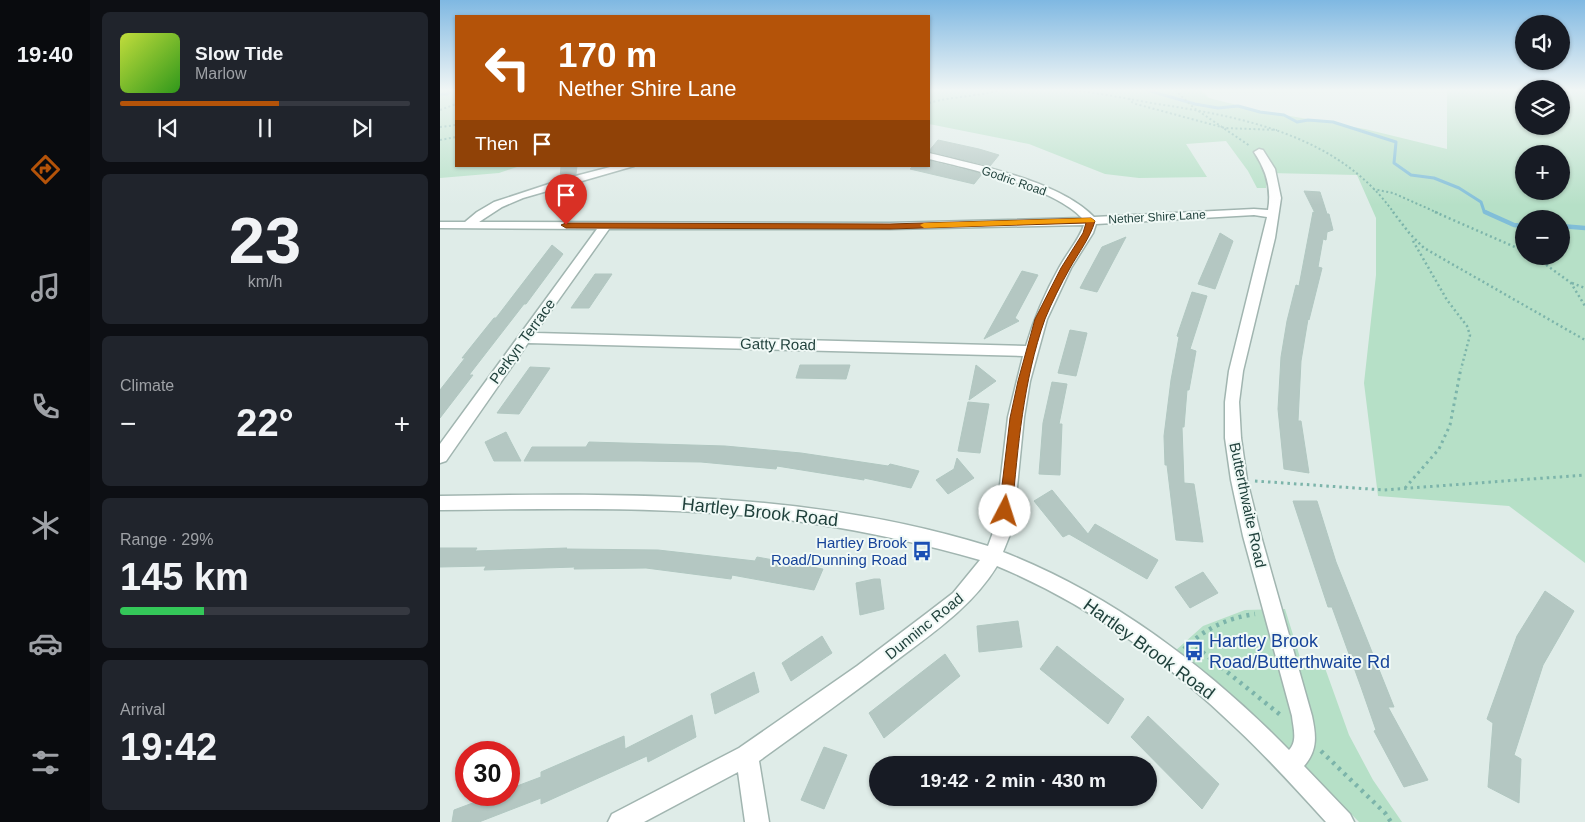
<!DOCTYPE html>
<html lang="en">
<head>
<meta charset="utf-8">
<style>
  :root { --surface:#171b24; --page:#20242c; --text:#f1f3f6; --muted:#9ea1a6; --line:#363941; --accent:#b45309 }
  body { margin:0; font-family:Arial,sans-serif; background:var(--page); color:var(--text); height:100vh; display:flex; flex-direction:column; font-size:19px; white-space:nowrap }
  * { box-sizing:border-box; margin:0 }
  p { font-size:16px; color:var(--muted) }
  .icon { flex:none; width:28px; height:28px; fill:none; stroke:currentColor; stroke-width:2; stroke-linecap:round; stroke-linejoin:round }
  .map { position:relative; flex:1; overflow:hidden }
  .side { display:flex; flex-direction:column; gap:12px; padding:12px; background:#0d0f14; width:350px }
  .side>* { flex:none }
  .hud { position:absolute; left:15px; top:15px; width:475px; height:152px; border-radius:0px; box-shadow:0 1px 4px #0004; background:#b45309; color:#fff; overflow:hidden }
  .buttons { position:absolute; left:1075px; top:15px; display:grid; gap:10px }
  .buttons a { display:grid; place-items:center; width:55px; height:55px; border-radius:50%; background:var(--surface); box-shadow:0 1px 4px #0004; font-size:25px }
  .speed { position:absolute; left:15px; top:741px; display:flex; gap:10px; font-size:25px; font-weight:700; text-align:center }
  .speed>* { display:grid; place-content:center; width:65px; height:65px; border-radius:50%; background:var(--surface); box-shadow:0 1px 4px #0004; line-height:1 }
  .speed .limit { border:8px solid #d22; background:#fff; color:#111 }
  .pin { position:absolute; display:grid; place-items:center; width:42px; height:42px; color:#fff; margin:-51px -21px; border-radius:50% 50% 50% 0; rotate:-45deg; box-shadow:0 0 5px #0007 }
  .pin .icon { rotate:45deg }
  .me { position:absolute; width:55px; margin:-28px; rotate:5deg; stroke-linejoin:round; filter:drop-shadow(0 0 4px #0008) }
  .turn { display:flex; align-items:center; gap:18px; height:105px; padding:0 20px; font-size:22px }
  .turn .icon { width:65px; height:65px; stroke-width:2.5 }
  .turn b { display:block; font-size:35px; line-height:42px }
  .then { display:flex; align-items:center; height:48px; padding:0 20px; background:#0003; gap:10px; font-size:19px }
  .big { font-size:38px; font-weight:600; line-height:1.1 }
  .side .widget { flex:1; display:flex; flex-direction:column; justify-content:center; gap:8px; min-width:0; padding:0 18px; border-radius:8px; background:var(--page) }
  .side .dial { align-items:center; gap:0 }
  .dial b { font-size:65px; line-height:1 }
  .song { display:flex; align-items:center; gap:15px }
  .cover { width:60px; height:60px; border-radius:8px; background:linear-gradient(135deg,hsl(70 70% 55%),hsl(110 70% 35%)) }
  .played { height:5px; border-radius:2px; background:linear-gradient(90deg,var(--accent) 55%,var(--line) 55%) }
  .keys { display:flex; justify-content:space-around; direction:ltr }
  .heat { display:flex; justify-content:space-between; align-items:center; font-size:28px; direction:ltr }
  .charge { height:8px; border-radius:4px; background:linear-gradient(90deg,#34c759 29%,var(--line) 0) }
  .trip { position:absolute; left:429px; top:756px; width:288px; height:50px; border-radius:25px; background:var(--surface); box-shadow:0 1px 4px #0004; font-weight:600; line-height:50px; text-align:center }
  main { display:flex; flex:1; min-height:0 }
  .menu { display:flex; flex-direction:column; width:90px; justify-content:space-around; align-items:center; background:#090b0e; color:var(--muted) }
  .menu .icon { width:35px; height:35px }
  .menu .current { color:var(--accent) }
  .menu b { font-size:22px; color:var(--text) }
  .map>svg:first-child { display:block }
  .green { fill:#b6e0c7; fill-rule:evenodd }
  .lines { fill:none; stroke-linecap:round; stroke-linejoin:round }
  .stream-far1 { stroke:#81bed8; stroke-width:3 }
  .stream { stroke:#81bed8; stroke-width:4.5 }
  .building { fill:#b4c7c2; stroke:#b1c7c1 }
  .minor-casing { stroke:#a1b5b0; stroke-width:3 }
  .path-far3 { stroke:#7cb4aa; stroke-width:2; stroke-dasharray:2 2.5; stroke-linecap:butt }
  .path-far2 { stroke:#7cb4aa; stroke-width:2.5; stroke-dasharray:2 3; stroke-linecap:butt }
  .path-far1 { stroke:#7cb4aa; stroke-width:3; stroke-dasharray:2.5 4; stroke-linecap:butt }
  .path { stroke:#7cb4aa; stroke-width:4.5; stroke-dasharray:3 5; stroke-linecap:butt }
  .minor { fill:#fff; fill-rule:evenodd }
  .route { fill:#b45309; stroke:#753606 }
  .slow { fill:#f59e0b }
  .labels { text-anchor:middle; dominant-baseline:central; stroke-width:4; stroke-linejoin:round; paint-order:stroke }
  .far-street-label { font-size:12px; fill:#1e3f3a; stroke:#f0f9f6 }
  .street-label { font-size:15px; fill:#1e3f3a; stroke:#f0f9f6 }
  .transit-label { font-size:15px; fill:#164399; stroke:#f0f9f6; text-anchor:end }
  .near-street-label { font-size:18px; fill:#1e3f3a; stroke:#f0f9f6 }
  .near-transit-label { font-size:18px; fill:#164399; stroke:#f0f9f6; text-anchor:start }
</style>
</head>
<body>
<main>
<nav class="menu">
<b>19:40</b>
<svg class="icon current" aria-label="directions" viewBox="0 0 24 24"><path d="M12 3l9 9-9 9-9-9zM9 14v-3h6M13 9l2 2-2 2"/></svg>
<svg class="icon" aria-label="music" viewBox="0 0 24 24"><path d="M9 18V5l10-2v13"/><circle cx="6" cy="18" r="3"/><circle cx="16" cy="16" r="3"/></svg>
<svg class="icon" aria-label="phone" viewBox="0 0 24 24"><path d="M5 4h4l2 5-3 2q2 4 5 5l2-3 5 2v4C11 20 4 13 5 4z"/></svg>
<svg class="icon" aria-label="climate" viewBox="0 0 24 24"><path d="M12 3v18M4 7l16 10M4 17L20 7"/></svg>
<svg class="icon" aria-label="car" viewBox="0 0 24 24"><path d="M5 17H2v-5l4-1 3-4h7l3 4 3 1v5h-3M9 17h6M6 11h13"/><circle cx="7" cy="17" r="2"/><circle cx="17" cy="17" r="2"/></svg>
<svg class="icon" aria-label="filters" viewBox="0 0 24 24"><path d="M4 7h16M4 17h16"/><circle cx="9" cy="7" r="2"/><circle cx="15" cy="17" r="2"/></svg>
</nav>
<section class="side">
<div class="widget">
<div class="song"><i class="cover"></i><div><b>Slow Tide</b><p>Marlow</p></div></div>
<div class="played"></div>
<div class="keys"><svg class="icon" aria-label="previous" viewBox="0 0 24 24"><path d="M18 5L8 12l10 7zM5 5v14"/></svg><svg class="icon" aria-label="pause" viewBox="0 0 24 24"><path d="M8 5v14M16 5v14"/></svg><svg class="icon" aria-label="next" viewBox="0 0 24 24"><path d="M6 5l10 7-10 7zM19 5v14"/></svg></div>
</div>
<div class="widget dial"><b>23</b><p>km/h</p></div>
<div class="widget"><p>Climate</p>
<div class="heat"><a>−</a><b class="big">22°</b><a>+</a></div>
</div>
<div class="widget"><p>Range · 29%</p><b class="big">145 km</b><div class="charge"></div></div>
<div class="widget"><p>Arrival</p><b class="big">19:42</b></div>
</section>
<div class="map">
<svg width="1145" height="822" viewBox="0 0 1145 822">
  <rect width="100%" height="100%" fill="#dfece8"/>
  <path class="green" d="M0 90H16V166H80L59 173 0 178Z
    M489 90H761L769 98 821 111 925 129 1007 149V90H1084V126H1121V90H1145V563L1069 506 938 496 924 383 936 275V218L917 175 827 173 826 188H817L808 171 786 141 746 144 767 177 699 178 665 174 589 144 489 124ZM1084 154H1121V191H1084ZM1084 219H1121V256H1084Z
    M845 609 863 667 885 668 909 735 933 780 962 822H919L813 714 735 651 763 626 805 610Z"/>
  <g class="lines">
    <path class="stream-far1" d="M707 90 755 104 778 108 798 106 820 112 844 115 857 122 868 120 893 122 956 142 954 163 971 175 994 178 1019 188 1041 202 1044 211 1048 213
      M0 94H7L12 90"/>
    <path class="stream" d="M1045 212 1074 225 1084 226
      M1121 226 1145 228"/>
  </g>
  <path class="building" d="M498 140 539 149 559 155 550 166 489 151Z
    M489 161 526 170 542 174 534 184 470 169 473 166H489Z
    M121 166H137L136 174 120 178Z
    M135 185 133 204 118 207 119 190Z
    M864 191 880 192 887 214H889L893 230 887 232 886 240 883 239 878 267 882 268 869 320 868 319 861 361 858 421H861L869 473 844 469 838 409 841 357 847 321 856 285 859 286 873 212 875 213Z
    M780 233 793 241 775 289 758 284Z
    M686 237 657 292 640 288 662 247Z
    M112 245 123 254 86 304H84L29 375H33L0 418V390L25 358H22L54 318H56Z
    M582 271 598 275 575 318 579 321 544 339Z
    M155 274H172L149 308H131Z
    M752 292 767 296 750 349 756 351 749 390H747L744 427H742L744 483 754 484 763 542 736 540 727 465H725L724 436 731 380 739 337 737 336Z
    M630 330 647 333 636 376 618 373Z
    M360 365H410L406 379 356 378Z
    M536 365 556 381 529 400Z
    M90 367 110 368 79 414 57 413Z
    M612 382 627 384 619 424H622L620 475 599 474 603 423Z
    M528 402 549 404 540 453 518 451Z
    M66 432 71 442 81 461H54L45 442Z
    M149 442 285 446 361 453 448 466 450 464 479 471 471 488 424 478V480L337 466 336 469 261 462 201 461H84L92 447H146Z
    M517 458 534 478 508 494 496 480 514 469Z
    M612 490 648 534 655 524 718 560 707 579 629 534 623 537 594 501Z
    M853 501H877L896 562 954 707H948L988 780 964 787 934 731 936 730 921 687 892 607H888Z
    M0 548H37L35 551 127 548 126 549 218 550 315 561 317 557 383 569 374 590 292 575 291 579 206 568 134 569 135 567 44 570 46 566 0 567Z
    M763 572 778 593 750 608 735 587Z
    M434 579H440L444 609 420 615 416 583Z
    M1105 591 1134 611 1103 665 1074 755 1081 759 1079 803 1048 787 1053 723 1047 719 1077 636Z
    M578 621 582 647 539 652 537 626Z
    M382 636 392 653 351 681 342 663Z
    M617 646 684 699 668 724 600 669Z
    M505 654 520 676 444 738 429 713Z
    M314 672 319 692 275 714 271 694Z
    M252 715 256 737 208 762 207 756 101 804V798L39 822H12L14 810 54 795H69V789L101 777V772L184 736 185 749Z
    M708 716 779 784 762 809 691 737Z
    M384 747 407 755 384 809 361 800Z"/>
  <g class="lines">
    <defs>
      <path id="minor" d="M819 149 823 150 835 169 841 198 835 238 803 371 799 402 801 438 807 480 821 536 872 716C876 735 878 750 864 766L910 814 914 822H886C857 790 829 759 797 729 728 662 646 603 557 566 533 605 497 630 461 657 414 693 366 727 319 761L329 822H305L298 772 204 822H168L172 814 299 748 417 666 487 613 513 593 540 560C485 544 428 532 370 523 248 505 123 509 0 510V496C184 493 371 491 548 546L555 527 568 417 583 356 88 343 6 461 0 463V444L157 229 0 228V222H25L37 212 54 202 124 179 174 166H194L83 198 62 207 39 222 450 223 642 218C613 187 530 169 489 159V153C538 165 619 181 654 217L814 209 828 210C832 188 826 170 814 152ZM814 215 827 217 789 371 785 402V438L791 480 803 536 852 716C853 727 858 741 849 750 769 668 671 594 563 552L573 527 584 417 590 381 607 319 631 268 653 233 656 224ZM644 225C639 240 627 253 619 268 605 293 594 319 586 346L95 333 169 229H450Z"/>
    </defs>
    <use href="#minor" class="minor-casing"/>
    <path class="path-far3" d="M630 90C662 93 692 100 724 105 809 118 901 138 954 213
      M735 90 754 108 810 146
      M689 98 690 101 696 104 785 128 837 130
      M489 103C513 96 536 97 560 90
      M0 110 16 104
      M0 127 16 125
      M0 140 16 137
      M933 189 953 193 998 213"/>
    <path class="path-far2" d="M953 212 970 234 984 248 1145 340
      M995 212 1084 251
      M973 241 1007 300 1027 326 1030 335 1021 369
      M1094 256 1131 283 1145 306
      M1132 283 1145 288"/>
    <path class="path-far1" d="M815 481 944 490 1145 475
      M965 488 999 449 1010 425 1021 368"/>
    <path class="path" d="M750 642 843 717
      M744 649C764 629 787 618 815 614
      M881 751 945 813 951 822"/>
    <use href="#minor" class="minor"/>
  </g>
  <linearGradient id="sky" x2="0" y2="1"><stop stop-color="#7fb8e2"/><stop offset="0.44" stop-color="#f1f6f5"/><stop offset="1" stop-color="#f1f6f5" stop-opacity="0"/></linearGradient>
  <rect width="1145" height="205" fill="url(#sky)"/>
  <path class="route" d="M651 218 655 221C650 238 639 252 630 268 621 284 612 302 605 319 583 381 578 447 572 511L570 515 565 517 561 515 559 511 570 418 578 381 595 319 621 268 643 233 646 223 450 229 126 228 121 225 126 223 450 224Z"/>
  <path class="slow" d="M651 218 655 221 654 222 484 228 480 225 484 223Z"/>
  <defs>
    <symbol id="bus-bare" viewBox="-9 -9 18 18"><path d="M-5-6H5V4H4V6H2V4H-2V6H-4V4H-5ZM-3.5-4V0h7V-4ZM-3.5 1.2v1.5H-2V1.2ZM2 1.2v1.5H3.5V1.2Z" fill="#1a4fb4" stroke="#f0f9f6" stroke-width="2.5" paint-order="stroke"/></symbol>
  </defs>
  <g fill-rule="evenodd">
    <use href="#bus-bare" x="468" y="537" width="28" height="28"/>
    <use href="#bus-bare" x="740" y="637" width="28" height="28"/>
  </g>
  <g class="labels">
    <g class="far-street-label">
      <text transform="translate(574 181) rotate(19)">Godric Road</text>
      <text transform="translate(717 217) rotate(-3)">Nether Shire Lane</text>
    </g>
    <g class="street-label">
      <text transform="translate(82 341) rotate(-54)">Perkyn Terrace</text>
      <text transform="translate(338 344) rotate(1)">Gatty Road</text>
      <text transform="translate(808 505) rotate(78)">Butterthwaite Road</text>
      <text transform="translate(484 626) rotate(-39)">Dunninc Road</text>
    </g>
    <g class="transit-label">
      <text x="467" y="542">Hartley Brook<tspan x="467" dy="17">Road/Dunning Road</tspan></text>
    </g>
    <g class="near-street-label">
      <text transform="translate(320 512) rotate(6)">Hartley Brook Road</text>
      <text transform="translate(709 649) rotate(36)">Hartley Brook Road</text>
    </g>
    <g class="near-transit-label">
      <text x="769" y="641">Hartley Brook<tspan x="769" dy="21">Road/Butterthwaite Rd</tspan></text>
    </g>
  </g>
</svg>
<div class="buttons">
<a><svg class="icon" aria-label="sound" viewBox="0 0 24 24"><path d="M4 9h4l5-4v14l-5-4H4zM17 9q2 3 0 6"/></svg></a>
<a><svg class="icon" aria-label="layers" viewBox="0 0 24 24"><path d="M12 4l9 5-9 5-9-5zM3 14l9 5 9-5"/></svg></a>
<a>+</a>
<a>−</a>
</div>
<div class="speed"><div class="limit">30</div></div>
<div class="pin" style="left:126px;top:225px;background:#d93025"><svg class="icon" aria-label="arrive" viewBox="0 0 24 24"><path d="M6 21V4h12l-3 4 3 4H6"/></svg></div>
<svg class="me" style="left:565px;top:511px" viewBox="-20 -20 40 40"><circle r="19" fill="#fff"/><path d="M0-13L10 11 0 6-10 11z" fill="#b45309"/></svg>
<div class="trip">19:42 · 2 min · 430 m</div>
<div class="hud">
<div class="turn"><svg class="icon" aria-label="left" viewBox="0 0 24 24"><path d="M17 20v-9H6M10 6l-5 5 5 5"/></svg><div><b>170 m</b>Nether Shire Lane</div></div>
<div class="then">Then<svg class="icon" aria-label="arrive" viewBox="0 0 24 24"><path d="M6 21V4h12l-3 4 3 4H6"/></svg></div>
</div>
</div>
</main>
</body>
</html>
